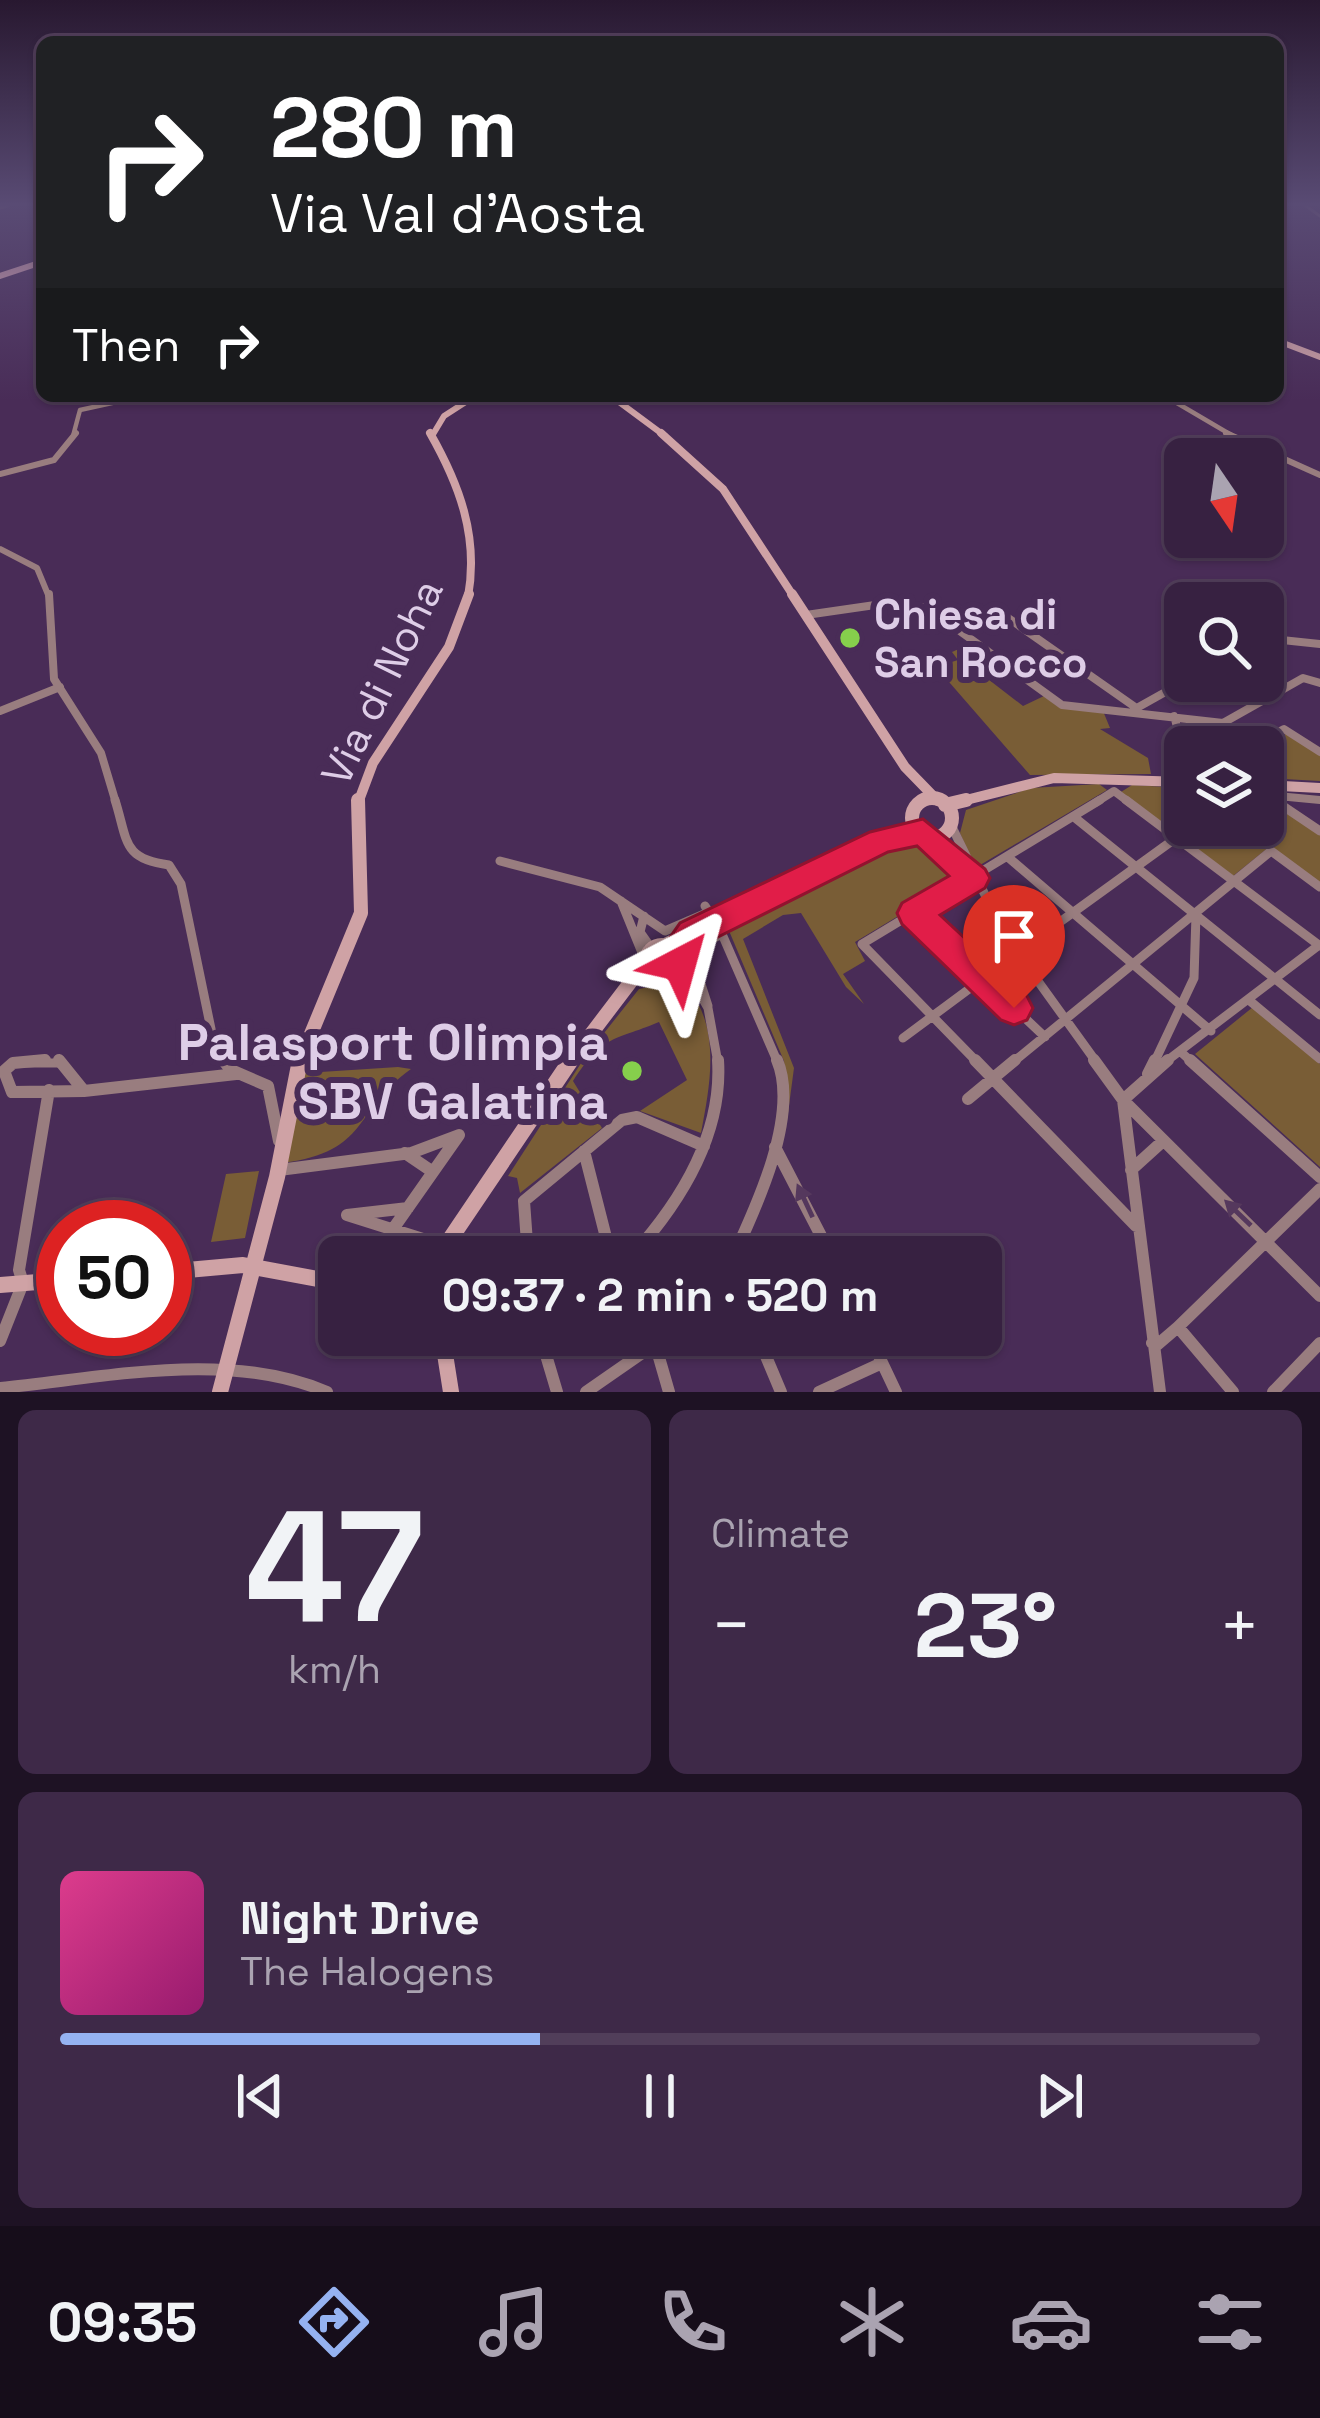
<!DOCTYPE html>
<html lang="en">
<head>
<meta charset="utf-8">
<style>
  :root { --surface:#372141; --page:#3e2948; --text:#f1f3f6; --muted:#aaa3b1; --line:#513e5a; --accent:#95b2f1 }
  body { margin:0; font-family:"Space Grotesk",sans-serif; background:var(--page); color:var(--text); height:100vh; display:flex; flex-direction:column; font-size:45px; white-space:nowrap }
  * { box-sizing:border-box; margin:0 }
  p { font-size:39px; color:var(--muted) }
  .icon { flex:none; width:66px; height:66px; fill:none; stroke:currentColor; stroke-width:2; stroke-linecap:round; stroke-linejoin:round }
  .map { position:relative; height:1392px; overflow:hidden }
  .panel { display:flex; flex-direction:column; gap:18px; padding:18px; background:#1e1224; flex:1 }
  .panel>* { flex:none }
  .hud { position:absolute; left:36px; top:36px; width:1248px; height:366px; border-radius:18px; box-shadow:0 3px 9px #0004,0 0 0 3px var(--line); background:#202124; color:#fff; overflow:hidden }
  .needle { width:78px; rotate:167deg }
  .buttons { position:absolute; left:1164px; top:438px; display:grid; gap:24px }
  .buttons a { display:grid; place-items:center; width:120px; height:120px; border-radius:18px; background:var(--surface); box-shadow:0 3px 9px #0004,0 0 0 3px var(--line); font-size:60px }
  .speed { position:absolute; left:36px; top:1200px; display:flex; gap:24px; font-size:60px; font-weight:700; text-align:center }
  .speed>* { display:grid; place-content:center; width:156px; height:156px; border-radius:50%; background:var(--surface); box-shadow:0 3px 9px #0004,0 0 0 3px var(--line); line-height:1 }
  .speed .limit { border:18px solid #d22; background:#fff; color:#111 }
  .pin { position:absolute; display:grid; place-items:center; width:102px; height:102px; color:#fff; margin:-123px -51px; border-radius:50% 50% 50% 0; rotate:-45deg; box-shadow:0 0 12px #0007 }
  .pin .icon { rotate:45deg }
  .me { position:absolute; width:132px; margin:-66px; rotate:39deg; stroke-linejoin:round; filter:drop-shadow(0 0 9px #0008) }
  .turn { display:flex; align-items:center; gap:42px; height:252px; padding:0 36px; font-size:54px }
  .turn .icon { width:156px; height:156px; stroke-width:2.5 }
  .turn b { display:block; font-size:84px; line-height:102px }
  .then { display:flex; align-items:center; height:114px; padding:0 36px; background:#0003; gap:24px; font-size:45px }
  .big { font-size:90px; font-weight:700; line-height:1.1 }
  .panel .card { flex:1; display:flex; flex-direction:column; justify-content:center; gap:18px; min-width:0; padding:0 42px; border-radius:18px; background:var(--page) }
  .panel .dial { align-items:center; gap:0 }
  .dial b { font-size:156px; line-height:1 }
  .song { display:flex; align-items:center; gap:36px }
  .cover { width:144px; height:144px; border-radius:18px; background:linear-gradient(135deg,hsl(330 70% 55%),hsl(320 70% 35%)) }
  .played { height:12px; border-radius:6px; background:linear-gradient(90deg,var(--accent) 40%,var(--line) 40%) }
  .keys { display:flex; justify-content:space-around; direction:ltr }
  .heat { display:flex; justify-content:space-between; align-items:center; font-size:66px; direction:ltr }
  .panel .tiles { flex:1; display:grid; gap:18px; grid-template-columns:1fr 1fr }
  .card:last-child { grid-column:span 2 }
  .trip { position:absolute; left:318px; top:1236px; width:684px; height:120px; border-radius:18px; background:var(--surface); box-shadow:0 3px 9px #0004,0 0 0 3px var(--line); font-weight:700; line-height:120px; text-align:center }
  .menu { display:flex; height:192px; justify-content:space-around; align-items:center; background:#160d1a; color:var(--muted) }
  .menu .icon { width:84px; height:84px }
  .menu .selected { color:var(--accent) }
  .menu b { font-size:54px; color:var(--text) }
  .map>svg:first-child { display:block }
  .green { fill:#795d36 }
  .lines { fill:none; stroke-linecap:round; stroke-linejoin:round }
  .street-far5 { stroke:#997d7f; stroke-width:3 }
  .street-far4 { stroke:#997d7f; stroke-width:4.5 }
  .street-far3 { stroke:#997d7f; stroke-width:6 }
  .street-far2 { stroke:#997d7f; stroke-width:8 }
  .street-far1 { stroke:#997d7f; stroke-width:9 }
  .street { stroke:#997d7f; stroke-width:12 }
  .secondary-far4 { stroke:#cfa2a5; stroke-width:6 }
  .secondary-far3 { stroke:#cfa2a5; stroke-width:8 }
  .secondary-far2 { stroke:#cfa2a5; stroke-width:10 }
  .secondary-far1 { stroke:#cfa2a5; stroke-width:14 }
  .secondary { stroke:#cfa2a5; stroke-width:16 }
  .primary { stroke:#f8bec2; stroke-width:6 }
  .oneway { fill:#55385d }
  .route { fill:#e11d48; stroke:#92132f; stroke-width:3 }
  .poi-dot { fill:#86cf4c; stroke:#492c57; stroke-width:4.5 }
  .labels { text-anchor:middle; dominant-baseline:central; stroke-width:12; stroke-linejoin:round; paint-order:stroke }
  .poi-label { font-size:42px; font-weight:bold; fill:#decde7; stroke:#492c57; text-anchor:start }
  .street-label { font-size:42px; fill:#decde7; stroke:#492c57 }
  .near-poi-label { font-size:51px; font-weight:bold; fill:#decde7; stroke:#492c57; text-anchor:end }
</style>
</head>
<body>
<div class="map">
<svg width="1320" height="1392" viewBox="0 0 1320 1392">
  <rect width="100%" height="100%" fill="#492c57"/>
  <path class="green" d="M972 643 981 649 962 659 1023 706 1044 696 1057 706 1103 711 1110 728 1100 729 1148 758 1151 774 1030 775 936 667 958 660 952 652Z
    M1286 734 1320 755V781L1283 779 1263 747H1255Z
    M1099 784 1107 790 975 868 960 833 966 810 1031 788Z
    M1132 785 1185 788V825H1263V796L1320 835V884L1269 847 1233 876 1121 792Z
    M909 837 936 845 965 876 855 942 865 961 843 974 864 1004 846 987 801 913 783 915 743 939 794 1068 788 1113 784 1061 727 926Z
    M664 984 689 989C721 1031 710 1085 701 1133L640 1111 687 1080 659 1022C611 1042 604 1034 573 1081L602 1128 520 1193 517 1178 508 1176 585 1057 639 989Z
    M1253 1007 1320 1064V1167L1195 1054Z
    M398 1067 411 1069C351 1112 371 1151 283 1163L305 1073Z
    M259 1171 245 1238 211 1242 226 1174Z"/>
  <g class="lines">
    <path class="street-far5" d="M1306 206 1320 216
      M0 208 8 206"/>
    <path class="street-far4" d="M1165 396 1233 436
      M73 436 80 410 144 396"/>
    <path class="street-far3" d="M1226 433 1320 475
      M0 474 54 460 76 433
      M0 549 37 568 49 597"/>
    <path class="street-far2" d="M49 594 54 679 101 753 116 803
      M928 608 1062 705 1223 723 1256 744 1284 729 1320 752
      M806 615 882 604 1001 613 1135 707
      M1263 638 1320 644
      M1135 709 1185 681
      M0 711 60 687
      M1174 716 1179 734 1198 747
      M1223 723 1303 678 1320 683
      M1095 803 1114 791 1130 803
      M1278 803 1267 795 1320 800"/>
    <path class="street-far1" d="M115 800C128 841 122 859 169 865L181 884 211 1029 224 1063
      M1126 800 1320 946
      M1274 800 1320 831
      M1074 817 1320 1015
      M953 829 1004 934 1097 1063
      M930 835 963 864
      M1009 858 1211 1031
      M500 861 600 887 665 931 709 912 705 906
      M621 901 645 960
      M914 913 1045 1037
      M644 916 640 932 652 949
      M1017 953 1176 838
      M680 959 708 1008 718 1063
      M668 976 693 985
      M1250 1001 1320 1059
      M708 1006 690 950 722 934 778 1063
      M903 1038 996 969
      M1182 1053 1193 1063
      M13 1063H61
      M978 1063 862 944 1100 800
      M1012 1063 1271 851 1320 887
      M1154 1063 1194 978 1196 915
      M1164 1063 1319 945"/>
    <path class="street" d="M45 1060 13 1063 4 1071 12 1092 84 1091
      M59 1060 84 1091
      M223 1060 231 1070 268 1086 279 1141
      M975 1060 1136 1226
      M1094 1060 1123 1100 1160 1392
      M1190 1060 1320 1177
      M1148 1074 1155 1060
      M84 1091 236 1074
      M968 1099 1015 1060
      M1123 1100 1320 1296
      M1123 1100 1168 1060
      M775 1147 832 1257
      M584 1151 611 1257
      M405 1153 433 1172
      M279 1170 411 1153 459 1135 393 1229
      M1131 1170 1163 1141
      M408 1208 347 1215 445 1246
      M528 1257 524 1201 622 1120 637 1117 704 1146
      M631 1257C680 1203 723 1136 718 1060
      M733 1257C756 1208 800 1114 777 1060
      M1178 1327 1233 1392
      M540 1335 557 1392
      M757 1335 781 1392
      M869 1335 896 1392
      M0 1341 23 1283 19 1270 49 1090
      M1152 1343 1157 1345 1178 1327 1320 1189
      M656 1347 669 1392
      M0 1388C104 1378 227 1349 327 1392
      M586 1392 668 1335
      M819 1392 882 1363
      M1273 1392 1320 1343"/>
    <path class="secondary-far4" d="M1278 341 1320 357
      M611 396 665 436
      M432 436 444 416 475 396"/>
    <path class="secondary-far3" d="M430 433C459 484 479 536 468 597
      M661 433 723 489 794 597"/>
    <path class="secondary-far2" d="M792 594 905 767 938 801
      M1263 785 1320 788
      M358 803 373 763 449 647 469 594
      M954 803 1054 778 1185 782"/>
    <path class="secondary-far1" d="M912 818a20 20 0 1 1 40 0a20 20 0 1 1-40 0Z
      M945 805 966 800
      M646 961a16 16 0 1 1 32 0a16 16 0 1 1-32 0Z
      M663 946 882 841 923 832
      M299 1063 361 913 358 800
      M569 1063 645 963"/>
    <path class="secondary" d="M438 1257 571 1060
      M165 1272 243 1265 339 1283
      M0 1285 63 1280
      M442 1335 451 1392
      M220 1392 277 1177 300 1060"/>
    <path class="primary" d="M0 276 42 262"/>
  </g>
  <defs><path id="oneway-solid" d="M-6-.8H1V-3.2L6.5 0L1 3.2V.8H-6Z" transform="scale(3)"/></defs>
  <g class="oneway">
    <use href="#oneway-solid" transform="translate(805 1201) rotate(-115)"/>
    <use href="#oneway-solid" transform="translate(1238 1213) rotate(-136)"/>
  </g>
  <linearGradient id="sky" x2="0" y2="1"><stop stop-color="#281830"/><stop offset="0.51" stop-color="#594b74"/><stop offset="1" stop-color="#594b74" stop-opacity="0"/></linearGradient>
  <rect width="1320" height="401" fill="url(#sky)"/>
  <path class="route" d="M923 819 985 869 990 878 985 888 940 915 1027 996 1033 1008 1027 1020 1014 1025 1001 1020 902 924 897 913 902 903 949 876 917 846 888 852 704 944 692 976 680 980 667 976 664 946 680 923 870 832Z"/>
  <g class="poi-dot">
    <circle cx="850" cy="638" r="12"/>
    <circle cx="632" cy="1071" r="12"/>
  </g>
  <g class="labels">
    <g class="poi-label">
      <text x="874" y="614">Chiesa di<tspan x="874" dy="48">San Rocco</tspan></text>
    </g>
    <g class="street-label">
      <text transform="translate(382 682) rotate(-64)">Via di Noha</text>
    </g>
    <g class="near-poi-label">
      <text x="608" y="1042">Palasport Olimpia<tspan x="608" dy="59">SBV Galatina</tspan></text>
    </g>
  </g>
</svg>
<div class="buttons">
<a><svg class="needle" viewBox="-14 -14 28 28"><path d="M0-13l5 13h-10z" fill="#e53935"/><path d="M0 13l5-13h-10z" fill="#aaa3b1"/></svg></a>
<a><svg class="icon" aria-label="search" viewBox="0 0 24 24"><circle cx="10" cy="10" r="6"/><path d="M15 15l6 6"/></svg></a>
<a><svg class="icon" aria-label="layers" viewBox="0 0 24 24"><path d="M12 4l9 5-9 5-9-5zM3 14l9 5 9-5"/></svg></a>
</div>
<div class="speed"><div class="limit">50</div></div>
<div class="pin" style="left:1014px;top:1008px;background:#d93025"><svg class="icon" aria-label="arrive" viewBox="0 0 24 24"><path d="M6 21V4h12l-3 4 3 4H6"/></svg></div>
<svg class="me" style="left:680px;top:964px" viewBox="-20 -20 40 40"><path d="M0-17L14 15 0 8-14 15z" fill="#e11d48" stroke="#fff" stroke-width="4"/></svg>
<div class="trip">09:37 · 2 min · 520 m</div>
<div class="hud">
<div class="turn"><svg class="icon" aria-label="right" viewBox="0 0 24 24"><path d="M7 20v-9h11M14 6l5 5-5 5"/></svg><div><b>280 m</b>Via Val d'Aosta</div></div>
<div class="then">Then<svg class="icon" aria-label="right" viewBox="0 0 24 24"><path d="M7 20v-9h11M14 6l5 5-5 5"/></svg></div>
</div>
</div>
<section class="panel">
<div class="tiles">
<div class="card dial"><b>47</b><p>km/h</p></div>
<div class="card"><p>Climate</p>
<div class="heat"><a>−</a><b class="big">23°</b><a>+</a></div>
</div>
<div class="card">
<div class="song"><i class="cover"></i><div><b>Night Drive</b><p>The Halogens</p></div></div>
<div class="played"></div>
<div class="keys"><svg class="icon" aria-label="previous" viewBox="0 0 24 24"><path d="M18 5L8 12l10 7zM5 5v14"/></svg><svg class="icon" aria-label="pause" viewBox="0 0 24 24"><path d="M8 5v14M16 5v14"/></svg><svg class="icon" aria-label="next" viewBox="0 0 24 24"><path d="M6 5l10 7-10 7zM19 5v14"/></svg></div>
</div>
</div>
</section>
<nav class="menu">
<b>09:35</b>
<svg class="icon selected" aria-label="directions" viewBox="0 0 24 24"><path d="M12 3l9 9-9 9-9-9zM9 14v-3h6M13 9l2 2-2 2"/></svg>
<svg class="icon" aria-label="music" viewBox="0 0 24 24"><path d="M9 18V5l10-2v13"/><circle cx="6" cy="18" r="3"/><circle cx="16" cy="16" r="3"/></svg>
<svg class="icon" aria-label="phone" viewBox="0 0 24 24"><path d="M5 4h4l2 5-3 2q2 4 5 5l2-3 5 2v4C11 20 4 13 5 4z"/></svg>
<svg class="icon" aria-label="climate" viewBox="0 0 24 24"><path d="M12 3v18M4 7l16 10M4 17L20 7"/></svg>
<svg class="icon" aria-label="car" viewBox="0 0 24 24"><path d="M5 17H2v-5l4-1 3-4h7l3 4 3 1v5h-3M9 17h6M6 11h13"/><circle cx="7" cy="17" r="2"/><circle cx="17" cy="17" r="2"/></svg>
<svg class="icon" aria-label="filters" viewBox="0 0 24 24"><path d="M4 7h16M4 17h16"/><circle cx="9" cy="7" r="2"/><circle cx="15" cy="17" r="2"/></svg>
</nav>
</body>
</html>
